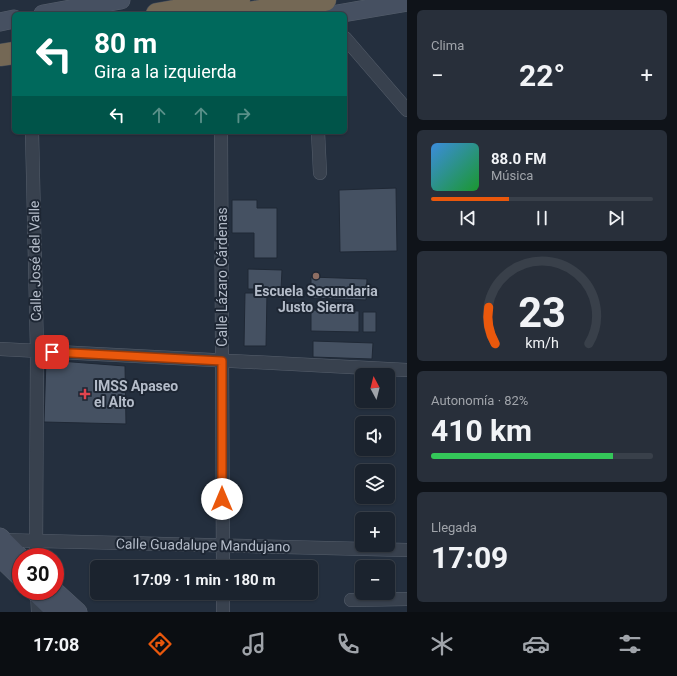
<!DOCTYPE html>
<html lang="es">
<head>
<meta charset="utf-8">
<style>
  :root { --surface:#1b232e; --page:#282f3a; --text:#f1f3f6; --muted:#a0a4aa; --line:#39404a; --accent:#ea580c }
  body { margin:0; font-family:Roboto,sans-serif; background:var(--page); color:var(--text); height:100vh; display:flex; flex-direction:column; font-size:15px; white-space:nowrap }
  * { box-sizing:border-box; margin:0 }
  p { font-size:13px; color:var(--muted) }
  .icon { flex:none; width:22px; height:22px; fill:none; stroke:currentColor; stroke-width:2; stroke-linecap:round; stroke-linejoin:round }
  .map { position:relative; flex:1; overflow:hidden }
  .panel { display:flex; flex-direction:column; gap:10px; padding:10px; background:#0f1319; width:270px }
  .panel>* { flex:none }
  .guide { position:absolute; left:12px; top:12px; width:335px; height:122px; border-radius:6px; box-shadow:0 1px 3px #0004,0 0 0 1px var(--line); background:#00695c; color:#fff; overflow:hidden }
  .needle { width:26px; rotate:353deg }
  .tools { position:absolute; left:355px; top:368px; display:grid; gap:8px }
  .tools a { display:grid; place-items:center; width:40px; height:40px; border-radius:6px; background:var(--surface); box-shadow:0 1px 3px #0004,0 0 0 1px var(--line); font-size:20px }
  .speed { position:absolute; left:12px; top:548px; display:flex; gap:8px; font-size:20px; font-weight:700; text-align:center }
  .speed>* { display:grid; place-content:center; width:52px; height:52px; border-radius:50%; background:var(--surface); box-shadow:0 1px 3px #0004,0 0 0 1px var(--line); line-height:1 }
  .speed .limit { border:6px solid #d22; background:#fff; color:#111 }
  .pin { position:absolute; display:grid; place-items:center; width:34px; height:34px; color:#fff; margin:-17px; border-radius:8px; box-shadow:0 2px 6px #0006 }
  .me { position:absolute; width:44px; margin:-22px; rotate:0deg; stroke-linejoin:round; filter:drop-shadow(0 0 3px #0008) }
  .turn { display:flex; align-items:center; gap:14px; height:84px; padding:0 16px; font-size:18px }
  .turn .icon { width:52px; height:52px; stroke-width:2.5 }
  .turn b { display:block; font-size:28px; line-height:34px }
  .lanes { display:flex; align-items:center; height:38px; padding:0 16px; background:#0003; justify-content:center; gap:20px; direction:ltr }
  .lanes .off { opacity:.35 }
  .big { font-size:30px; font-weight:700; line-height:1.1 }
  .panel .widget { flex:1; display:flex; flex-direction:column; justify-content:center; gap:6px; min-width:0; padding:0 14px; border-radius:6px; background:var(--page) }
  .panel .dial { align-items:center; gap:0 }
  .dial svg { height:104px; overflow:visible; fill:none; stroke:var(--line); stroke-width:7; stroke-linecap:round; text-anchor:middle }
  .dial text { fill:var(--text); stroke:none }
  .song { display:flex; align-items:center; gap:12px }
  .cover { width:48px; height:48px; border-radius:6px; background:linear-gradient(135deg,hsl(210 70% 55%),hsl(130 70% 35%)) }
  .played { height:4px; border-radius:2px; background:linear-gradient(90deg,var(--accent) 35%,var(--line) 35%) }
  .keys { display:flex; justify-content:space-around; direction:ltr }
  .heat { display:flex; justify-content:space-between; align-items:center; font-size:22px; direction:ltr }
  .charge { height:6px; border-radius:3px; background:linear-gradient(90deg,#34c759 82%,var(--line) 0) }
  .trip { position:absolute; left:90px; top:560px; width:228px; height:40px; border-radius:6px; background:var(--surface); box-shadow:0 1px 3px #0004,0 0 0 1px var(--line); font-weight:700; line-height:40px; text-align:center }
  .tab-bar { display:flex; height:64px; justify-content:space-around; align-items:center; background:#0b0e12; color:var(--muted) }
  .tab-bar .icon { width:28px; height:28px }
  .tab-bar .active { color:var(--accent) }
  .tab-bar b { font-size:18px; color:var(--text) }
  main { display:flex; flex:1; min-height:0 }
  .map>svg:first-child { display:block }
  .building { fill:#455162; stroke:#1f2835 }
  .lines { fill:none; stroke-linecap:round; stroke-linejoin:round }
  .street-casing { stroke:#565f6c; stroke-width:14 }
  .secondary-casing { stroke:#565f6c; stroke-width:19 }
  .highway-casing { stroke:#434c59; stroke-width:23 }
  .street { stroke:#38414e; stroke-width:13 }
  .secondary { stroke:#465061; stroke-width:18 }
  .highway { stroke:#746855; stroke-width:22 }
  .route-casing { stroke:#983908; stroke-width:10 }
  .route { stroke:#ea580c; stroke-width:7 }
  .education-dot { fill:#8d6e63; stroke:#1d2633; stroke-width:1.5 }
  .health-dot { fill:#e0444e; stroke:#1d2633; stroke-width:1.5 }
  .labels { text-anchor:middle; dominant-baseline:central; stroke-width:4; stroke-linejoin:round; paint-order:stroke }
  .street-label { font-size:14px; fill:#b4bcc9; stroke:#1d2633 }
  .poi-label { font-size:14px; font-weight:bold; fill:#b4bcc9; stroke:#1d2633 }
</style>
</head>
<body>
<main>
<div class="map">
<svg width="407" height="612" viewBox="0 0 407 612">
  <rect width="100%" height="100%" fill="#242f3e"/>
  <path class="building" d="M396 188 397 251 340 252 339 190Z
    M232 200H257V208H277V258H254V233H232Z
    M248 269 282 270 281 289H248Z
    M311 277 367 279 366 300 311 298Z
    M245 293H267L266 346H244Z
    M311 310 359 311V332L311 331Z
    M363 312H376V332H363Z
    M313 341 373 343 372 359 313 357Z
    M46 360 125 366 126 424 44 422Z"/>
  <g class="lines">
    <defs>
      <path id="street" d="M345 38 407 110
        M32 132 37 351 36 557
        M221 132 223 567
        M318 132 320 173
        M0 349 407 370
        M0 540 407 550
        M37 591 38 612
        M223 593V612
        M351 600 407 599"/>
      <path id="secondary" d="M43 14 121 0
        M337 14 407 2
        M0 22 14 19
        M0 537 21 558
        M0 558 21 578
        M34 591 56 612
        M55 591 78 612"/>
      <path id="highway" d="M157 14 239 0
        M243 14 325 0
        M0 55 14 53"/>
    </defs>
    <use href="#street" class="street-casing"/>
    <use href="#secondary" class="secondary-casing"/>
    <use href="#highway" class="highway-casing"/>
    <use href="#street" class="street"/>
    <use href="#secondary" class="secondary"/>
    <use href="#highway" class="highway"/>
  </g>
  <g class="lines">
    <defs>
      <path id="route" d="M52 352 222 361V499"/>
    </defs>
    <use href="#route" class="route-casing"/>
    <use href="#route" class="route"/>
  </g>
  <circle class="education-dot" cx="316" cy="276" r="4"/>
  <path class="health-dot" d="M83 388h4v4h4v4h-4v4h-4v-4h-4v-4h4z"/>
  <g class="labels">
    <g class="street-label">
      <text transform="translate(35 261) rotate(-91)">Calle José del Valle</text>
      <text transform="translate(222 277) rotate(-90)">Calle Lázaro Cárdenas</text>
      <text transform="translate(203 545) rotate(1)">Calle Guadalupe Mandujano</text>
    </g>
    <g class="poi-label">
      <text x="316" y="291">Escuela Secundaria<tspan x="316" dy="16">Justo Sierra</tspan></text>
      <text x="94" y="386" text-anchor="start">IMSS Apaseo<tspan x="94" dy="16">el Alto</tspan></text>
    </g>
  </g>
</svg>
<div class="tools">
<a><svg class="needle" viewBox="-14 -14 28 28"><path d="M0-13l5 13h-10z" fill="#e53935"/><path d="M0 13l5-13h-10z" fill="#a0a4aa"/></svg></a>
<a><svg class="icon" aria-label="sound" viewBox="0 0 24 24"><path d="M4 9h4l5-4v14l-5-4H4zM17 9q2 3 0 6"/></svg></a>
<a><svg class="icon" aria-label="layers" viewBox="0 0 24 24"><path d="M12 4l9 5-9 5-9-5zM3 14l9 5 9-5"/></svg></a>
<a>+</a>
<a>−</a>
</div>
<div class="speed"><div class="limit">30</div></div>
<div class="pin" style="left:52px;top:352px;background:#d93025"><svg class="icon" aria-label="arrive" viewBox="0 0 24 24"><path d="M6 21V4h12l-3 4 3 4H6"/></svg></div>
<svg class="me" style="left:222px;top:499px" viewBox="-20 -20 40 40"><circle r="19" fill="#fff"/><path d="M0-13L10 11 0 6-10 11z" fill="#ea580c"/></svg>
<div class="trip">17:09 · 1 min · 180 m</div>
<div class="guide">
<div class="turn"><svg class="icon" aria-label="left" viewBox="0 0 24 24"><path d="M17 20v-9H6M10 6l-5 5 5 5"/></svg><div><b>80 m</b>Gira a la izquierda</div></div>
<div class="lanes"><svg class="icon" aria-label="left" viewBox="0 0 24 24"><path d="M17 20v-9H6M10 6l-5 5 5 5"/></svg><svg class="icon off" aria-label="ahead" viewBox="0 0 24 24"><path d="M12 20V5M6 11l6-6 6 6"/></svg><svg class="icon off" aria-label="ahead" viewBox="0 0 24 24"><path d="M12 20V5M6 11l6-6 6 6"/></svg><svg class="icon off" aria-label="right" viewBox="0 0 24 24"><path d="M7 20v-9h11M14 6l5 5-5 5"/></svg></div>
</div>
</div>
<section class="panel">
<div class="widget"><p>Clima</p>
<div class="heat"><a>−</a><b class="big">22°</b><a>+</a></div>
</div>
<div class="widget">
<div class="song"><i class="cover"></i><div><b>88.0 FM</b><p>Música</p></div></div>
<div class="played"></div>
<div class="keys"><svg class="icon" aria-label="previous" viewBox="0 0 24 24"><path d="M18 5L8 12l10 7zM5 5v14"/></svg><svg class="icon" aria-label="pause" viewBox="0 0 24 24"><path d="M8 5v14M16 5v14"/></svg><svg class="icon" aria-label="next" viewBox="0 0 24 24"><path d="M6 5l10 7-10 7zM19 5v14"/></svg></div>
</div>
<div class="widget dial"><svg viewBox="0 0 100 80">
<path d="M14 69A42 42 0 1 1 86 69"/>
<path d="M14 69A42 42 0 0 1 9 41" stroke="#ea580c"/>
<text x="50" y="56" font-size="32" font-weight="700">23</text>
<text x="50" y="72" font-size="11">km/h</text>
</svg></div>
<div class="widget"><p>Autonomía · 82%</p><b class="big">410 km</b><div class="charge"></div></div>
<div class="widget"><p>Llegada</p><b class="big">17:09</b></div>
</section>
</main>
<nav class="tab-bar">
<b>17:08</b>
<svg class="icon active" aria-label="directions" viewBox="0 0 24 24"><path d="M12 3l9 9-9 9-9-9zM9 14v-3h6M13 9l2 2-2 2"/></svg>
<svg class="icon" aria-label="music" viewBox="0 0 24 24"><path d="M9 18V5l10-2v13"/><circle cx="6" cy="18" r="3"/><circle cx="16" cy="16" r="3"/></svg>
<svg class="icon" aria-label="phone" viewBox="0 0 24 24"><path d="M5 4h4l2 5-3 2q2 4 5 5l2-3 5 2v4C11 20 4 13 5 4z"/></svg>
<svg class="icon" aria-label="climate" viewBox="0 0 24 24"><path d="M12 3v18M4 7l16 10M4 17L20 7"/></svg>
<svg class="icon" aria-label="car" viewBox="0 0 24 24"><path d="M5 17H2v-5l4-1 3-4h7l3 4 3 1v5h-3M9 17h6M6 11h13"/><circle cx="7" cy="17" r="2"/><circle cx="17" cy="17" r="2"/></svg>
<svg class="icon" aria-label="filters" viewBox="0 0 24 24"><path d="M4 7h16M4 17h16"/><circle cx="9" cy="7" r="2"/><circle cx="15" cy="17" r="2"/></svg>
</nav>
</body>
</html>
